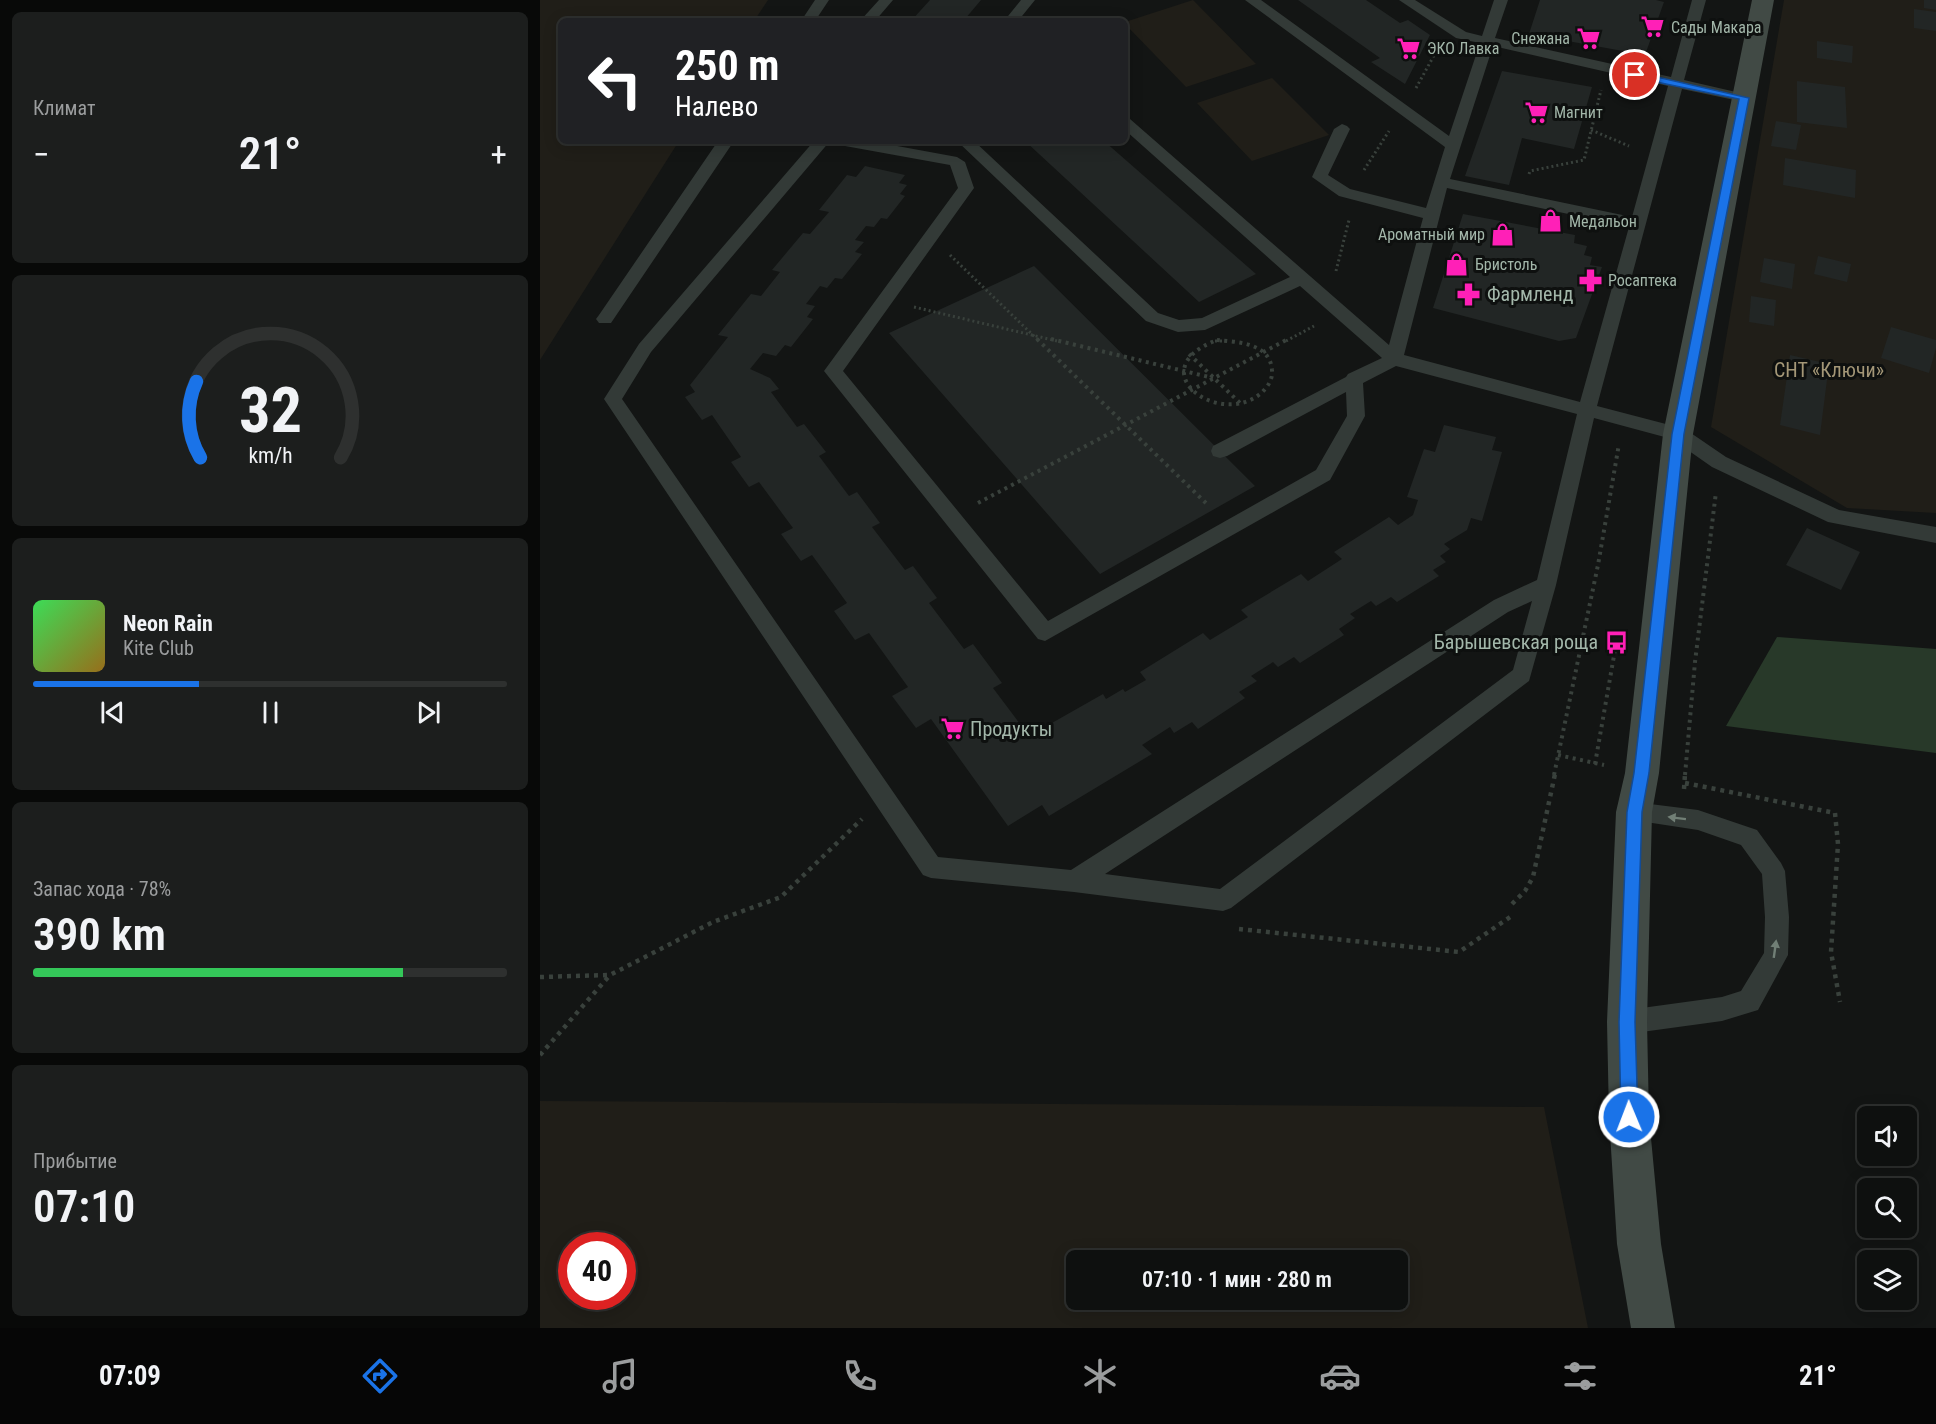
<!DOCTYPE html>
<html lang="ru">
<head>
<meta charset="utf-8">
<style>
  :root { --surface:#0e100f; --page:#1c1e1d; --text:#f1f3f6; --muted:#9b9d9e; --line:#2e302f; --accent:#1a73e8 }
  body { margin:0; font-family:"Roboto Condensed",sans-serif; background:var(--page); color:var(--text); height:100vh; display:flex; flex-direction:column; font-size:22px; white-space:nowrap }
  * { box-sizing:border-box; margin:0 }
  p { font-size:20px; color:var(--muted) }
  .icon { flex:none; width:33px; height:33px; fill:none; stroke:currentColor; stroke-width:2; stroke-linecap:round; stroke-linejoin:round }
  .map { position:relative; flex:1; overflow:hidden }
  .side { display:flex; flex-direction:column; gap:12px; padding:12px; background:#080908; width:540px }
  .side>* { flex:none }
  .banner { position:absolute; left:18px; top:18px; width:570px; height:126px; border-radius:9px; box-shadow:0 3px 15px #0003,0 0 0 2px var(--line); background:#202124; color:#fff; overflow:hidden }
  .controls { position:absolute; left:1317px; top:1106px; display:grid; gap:12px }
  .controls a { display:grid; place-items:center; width:60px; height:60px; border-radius:9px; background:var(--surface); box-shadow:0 3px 15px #0003,0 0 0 2px var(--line); font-size:30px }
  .speed { position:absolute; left:18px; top:1232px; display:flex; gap:12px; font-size:30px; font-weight:700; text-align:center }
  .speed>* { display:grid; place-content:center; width:78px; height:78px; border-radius:50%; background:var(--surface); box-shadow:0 3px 15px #0003,0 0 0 2px var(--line); line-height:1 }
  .speed .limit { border:9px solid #d22; background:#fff; color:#111 }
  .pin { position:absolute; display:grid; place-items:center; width:51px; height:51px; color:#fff; margin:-26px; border:3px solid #fff; border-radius:50%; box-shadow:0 2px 6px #0007 }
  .me { position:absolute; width:66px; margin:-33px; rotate:359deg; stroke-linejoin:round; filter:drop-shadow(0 0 4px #0008) }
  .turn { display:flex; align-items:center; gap:21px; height:126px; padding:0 18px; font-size:27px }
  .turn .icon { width:78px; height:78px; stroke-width:2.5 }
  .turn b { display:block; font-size:42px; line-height:51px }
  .big { font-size:45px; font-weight:600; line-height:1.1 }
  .side .card { flex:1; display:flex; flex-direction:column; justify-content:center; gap:9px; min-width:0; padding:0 21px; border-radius:9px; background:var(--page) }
  .side .dial { align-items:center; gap:0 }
  .dial svg { height:156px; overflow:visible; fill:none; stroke:var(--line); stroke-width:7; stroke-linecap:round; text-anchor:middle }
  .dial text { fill:var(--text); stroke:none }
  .song { display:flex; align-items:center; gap:18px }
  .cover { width:72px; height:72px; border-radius:9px; background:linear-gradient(135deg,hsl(130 70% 55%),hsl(40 70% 35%)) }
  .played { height:6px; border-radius:3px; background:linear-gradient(90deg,var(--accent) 35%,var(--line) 35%) }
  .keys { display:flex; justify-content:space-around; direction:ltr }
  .heat { display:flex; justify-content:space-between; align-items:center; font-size:33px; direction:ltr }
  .charge { height:9px; border-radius:4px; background:linear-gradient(90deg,#34c759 78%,var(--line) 0) }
  .trip { position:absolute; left:526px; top:1250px; width:342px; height:60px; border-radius:9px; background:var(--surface); box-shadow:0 3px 15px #0003,0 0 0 2px var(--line); font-weight:600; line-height:60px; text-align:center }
  .dock { display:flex; height:96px; justify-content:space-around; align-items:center; background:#060606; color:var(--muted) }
  .dock .icon { width:42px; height:42px }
  .dock .selected { color:var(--accent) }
  .dock b { font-size:27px; color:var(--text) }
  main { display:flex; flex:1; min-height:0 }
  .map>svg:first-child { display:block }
  .green { fill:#201e18; fill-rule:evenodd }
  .water { fill:#283929 }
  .building { fill:#222625 }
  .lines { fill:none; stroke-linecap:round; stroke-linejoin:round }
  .path-far2 { stroke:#39413c; stroke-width:3; stroke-dasharray:2 3; stroke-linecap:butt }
  .path-far1 { stroke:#39413c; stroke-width:4; stroke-dasharray:3 4.5; stroke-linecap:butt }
  .path { stroke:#39413c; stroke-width:4.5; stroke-dasharray:4 5; stroke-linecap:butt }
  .lane { fill:#333a37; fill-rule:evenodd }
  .secondary { fill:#414a45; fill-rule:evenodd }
  .oneway { fill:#717f76 }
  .route { fill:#1a73e8; stroke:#114b97; stroke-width:1.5 }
  .labels { text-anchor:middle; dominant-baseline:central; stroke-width:6; stroke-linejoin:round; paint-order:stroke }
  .far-poi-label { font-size:16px; fill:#a3b7aa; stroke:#0e100f; text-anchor:start }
  .poi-label { font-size:20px; fill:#a3b7aa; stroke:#0e100f; text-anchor:start }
  .park-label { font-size:20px; fill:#a49777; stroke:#0e100f }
</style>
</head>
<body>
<main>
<section class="side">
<div class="card"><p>Климат</p>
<div class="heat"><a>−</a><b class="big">21°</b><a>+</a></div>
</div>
<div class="card dial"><svg viewBox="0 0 100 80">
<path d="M14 69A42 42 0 1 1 86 69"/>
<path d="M14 69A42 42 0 0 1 12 30" stroke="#1a73e8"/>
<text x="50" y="56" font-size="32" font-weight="700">32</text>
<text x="50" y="72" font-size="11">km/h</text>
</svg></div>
<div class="card">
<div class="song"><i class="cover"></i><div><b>Neon Rain</b><p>Kite Club</p></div></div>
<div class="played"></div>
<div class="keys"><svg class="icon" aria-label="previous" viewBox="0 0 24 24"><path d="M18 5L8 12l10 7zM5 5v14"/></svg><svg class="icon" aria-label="pause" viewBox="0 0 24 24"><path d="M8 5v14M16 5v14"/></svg><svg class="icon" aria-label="next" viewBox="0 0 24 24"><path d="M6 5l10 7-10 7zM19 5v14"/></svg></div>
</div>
<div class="card"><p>Запас хода · 78%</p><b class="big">390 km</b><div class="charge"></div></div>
<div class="card"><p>Прибытие</p><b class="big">07:10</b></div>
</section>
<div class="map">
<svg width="1396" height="1328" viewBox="0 0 1396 1328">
  <rect width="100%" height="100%" fill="#131514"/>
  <path class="green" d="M0 0H228L214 21H21V141H139L0 360Z
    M653 0 716 64 646 87 585 24V22Z
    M1244 0H1396V513L1307 508 1171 427Z
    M732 78 789 135 712 161 657 103Z
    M0 1101 1004 1107 1048 1328H0ZM32 1245H82V1296H32ZM537 1260H858V1299H537Z"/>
  <path class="water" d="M1237 637 1396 649V753L1186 726Z"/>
  <path class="building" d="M390 0H441L425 19 427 21H371Z
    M758 0H826L860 23 868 20 890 35 865 84 831 62 840 58Z
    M1000 0H1116L1124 2 1105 55 989 34Z
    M1384 0H1396V10L1384 8Z
    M1374 9 1396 12V31L1374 28Z
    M1277 41 1313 46 1312 63 1277 58Z
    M962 71 1052 87 1034 149 982 138 969 185 925 176Z
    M1257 81 1305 87 1307 128 1257 122Z
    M1236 121 1261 125 1256 150 1231 146Z
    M485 141H564L716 274 659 302Z
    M1245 158 1316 170 1315 198 1243 185Z
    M325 166 365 175 359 183 367 185 360 194 365 196 347 219 341 218 334 227 326 226 315 240 324 242 315 252 322 254 302 279 295 278 287 288 280 286 266 304 275 306 267 317 273 319 251 347 245 345 236 356 223 353 210 369 230 378 239 389 231 392 257 427 264 424 286 452 279 456 309 496 317 492 340 523 332 527 365 570 373 566 397 598 389 603 424 649 433 644 462 683 453 688 489 736 563 694 566 699 583 689 585 692 606 680 600 672 663 633 670 640 708 617 701 610 761 574 768 581 802 559 794 552 849 517 858 525 873 515 878 500 867 497 884 449 895 452 904 425 956 437 952 450 962 452 942 521 931 518 927 530 904 544 910 549 900 556 906 562 893 570 899 576 857 602 851 597 836 606 831 601 810 614 815 618 799 629 804 635 760 663 754 657 738 667 733 662 711 676 717 681 699 692 705 698 658 729 652 722 634 733 630 727 602 745 612 754 509 816 502 805 468 826 391 719 376 728 352 696 368 687 329 633 315 640 294 611 307 603 272 555 261 561 241 534 253 528 219 482 209 487 191 462 201 457 172 415 162 420 145 397 155 392 150 385 188 337 178 335 211 294 221 296 240 272 232 270 263 233 270 234 289 212 279 210 307 175 316 177Z
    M923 214 1035 235 1034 243 1047 246 1044 255 1052 257 1050 265 1062 267 1036 338 1019 341 893 308Z
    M1278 256 1311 264 1307 282 1274 274Z
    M1224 258 1255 264 1252 289 1220 282Z
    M494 266 715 486 560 574 349 333Z
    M1211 296 1236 300 1234 326 1209 322Z
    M1351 327 1396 340V348L1389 373 1341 358Z
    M1250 355 1289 364 1280 435 1240 425Z
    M1267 528 1320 552 1301 590 1246 565Z"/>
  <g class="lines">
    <path class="path-far2" d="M876 88 897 50
      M1051 130 1089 146
      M824 170 849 131
      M989 174 990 171 1044 160 1061 90
      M410 255 499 341
      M796 271 809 220
      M374 307 517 341
      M675 341H688
      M746 341 774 326"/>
    <path class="path-far1" d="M497 339 669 506
      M511 339 673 378
      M677 340C698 342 730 343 732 370 733 380 727 388 720 394 678 428 599 370 677 340Z
      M649 354 700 403
      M438 503 748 339
      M1018 755 1064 765
      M1055 764 1075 650
      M1014 775 1058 565 1079 444
      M1145 775 1155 662 1176 492"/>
    <path class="path" d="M1145 783 1295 813 1298 844 1291 952 1300 1002
      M1144 789 1145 774
      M972 904 985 891 993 877 1015 774
      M699 929 919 952 973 915
      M0 977 70 975 173 922 241 897 322 819
      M0 1055 70 975"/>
    <path class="lane" d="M275 0H289L275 21H261Z
      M339 0H353L335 21H320Z
      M481 0H495L478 21H464Z
      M705 0H721L909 136 940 43 916 38 859 0H875L926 32 942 36 954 0H968L955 38 1131 77 1152 0H1166L1144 80 1209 95 1211 98 1204 102 1142 89 1057 406 1145 429 1186 457 1299 510 1396 527V543L1288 522 1172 467 1132 439 1054 418 1016 585 989 681 691 908 683 911 534 892 391 878 383 875 64 399 99 344 274 141H290L111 352 82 399 398 857 531 870 954 600 997 580 1037 414 856 366 823 383 825 416 790 480 505 641 498 639 284 371 418 188 410 165 305 146 297 141H330L417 157 425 162 434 188 303 371 508 621 776 470 807 416 806 392 687 456 680 458 673 456 671 451 673 446 806 377 808 374 842 358 760 286 665 330 638 332 606 321 417 141H434L618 313 639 320 662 318 750 277 585 130V117L590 119 849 345 883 218 799 196 772 177 794 129 802 124 807 126 810 129 788 175 810 189 886 208 905 147ZM953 46 1128 86 1092 217 910 179ZM907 188 1089 227 1040 402 864 355ZM992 601 973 670 680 889 565 874 968 612Z
      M178 141H194L71 323H59L56 319 59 315Z
      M1094 802 1158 810 1217 830 1241 863 1245 871 1249 917 1248 955 1218 1010 1182 1021 1087 1034 1078 1031 1075 1022 1078 1013 1087 1010 1182 997 1201 991 1224 953 1225 917 1222 874 1201 845 1158 830 1086 819 1083 812 1086 805Z"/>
    <path class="secondary" d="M1212 0H1234L1153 434 1119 773 1112 812 1107 1022 1109 1117 1121 1244 1135 1328H1091L1077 1244 1069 1117 1067 1022 1076 812 1085 773 1123 434Z"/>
  </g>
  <defs><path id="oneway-solid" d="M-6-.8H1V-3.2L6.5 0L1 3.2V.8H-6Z" transform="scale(1.5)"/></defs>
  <g class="oneway">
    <use href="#oneway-solid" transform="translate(1137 818) rotate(-173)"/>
    <use href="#oneway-solid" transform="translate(1235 949) rotate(-82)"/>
  </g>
  <path class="route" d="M1095 72 1209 98 1144 434 1109 773 1102 812 1095 1022 1098 1117 1095 1123 1089 1125 1083 1123 1081 1117 1079 1022 1087 812 1094 773 1132 434 1199 99 1092 77 1090 75Z"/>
  <defs>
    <symbol id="supermarket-bare" viewBox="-9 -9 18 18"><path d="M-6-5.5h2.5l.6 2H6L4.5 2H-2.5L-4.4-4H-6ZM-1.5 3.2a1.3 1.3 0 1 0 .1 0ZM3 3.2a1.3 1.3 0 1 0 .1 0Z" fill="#ff20b7" stroke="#0e100f" stroke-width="2.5" paint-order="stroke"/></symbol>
    <symbol id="shop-bare" viewBox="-9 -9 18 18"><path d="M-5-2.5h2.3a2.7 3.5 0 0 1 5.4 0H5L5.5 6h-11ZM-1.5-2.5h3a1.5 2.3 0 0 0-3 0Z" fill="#ff20b7" stroke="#0e100f" stroke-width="2.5" paint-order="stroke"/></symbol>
    <symbol id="pharmacy-bare" viewBox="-9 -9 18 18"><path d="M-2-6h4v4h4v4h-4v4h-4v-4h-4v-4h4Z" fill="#ff20b7" stroke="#0e100f" stroke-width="2.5" paint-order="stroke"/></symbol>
    <symbol id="bus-bare" viewBox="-9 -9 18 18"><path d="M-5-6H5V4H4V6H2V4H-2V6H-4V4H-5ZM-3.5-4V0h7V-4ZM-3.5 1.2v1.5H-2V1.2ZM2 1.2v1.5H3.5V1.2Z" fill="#ff20b7" stroke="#0e100f" stroke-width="2.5" paint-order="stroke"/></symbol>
  </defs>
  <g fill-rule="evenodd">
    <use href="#supermarket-bare" x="1096" y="10" width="33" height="33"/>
    <use href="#supermarket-bare" x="1032" y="22" width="33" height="33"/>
    <use href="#supermarket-bare" x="852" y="32" width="33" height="33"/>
    <use href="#supermarket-bare" x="980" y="96" width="33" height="33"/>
    <use href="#shop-bare" x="994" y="204" width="33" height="33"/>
    <use href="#shop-bare" x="946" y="218" width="33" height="33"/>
    <use href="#shop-bare" x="900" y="248" width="33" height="33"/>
    <use href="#pharmacy-bare" x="1034" y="264" width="33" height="33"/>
    <use href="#pharmacy-bare" x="912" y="278" width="33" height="33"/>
    <use href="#bus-bare" x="1060" y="626" width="33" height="33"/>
    <use href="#supermarket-bare" x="396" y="712" width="33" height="33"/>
  </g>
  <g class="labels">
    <g class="far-poi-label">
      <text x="1131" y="27">Сады Макара</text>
      <text x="1030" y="38" text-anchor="end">Снежана</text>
      <text x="887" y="48">ЭКО Лавка</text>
      <text x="1014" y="112">Магнит</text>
      <text x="1029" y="221">Медальон</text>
      <text x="945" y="234" text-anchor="end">Ароматный мир</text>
      <text x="935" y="264">Бристоль</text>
      <text x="1068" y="280">Росаптека</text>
    </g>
    <g class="poi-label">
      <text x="947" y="294">Фармленд</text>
      <text x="1058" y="642" text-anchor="end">Барышевская роща</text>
      <text x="430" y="729">Продукты</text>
    </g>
    <g class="park-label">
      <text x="1289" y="370">СНТ «Ключи»</text>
    </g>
  </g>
</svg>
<div class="controls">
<a><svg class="icon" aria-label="sound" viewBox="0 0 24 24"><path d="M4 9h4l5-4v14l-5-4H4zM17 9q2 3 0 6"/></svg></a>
<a><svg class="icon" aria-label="search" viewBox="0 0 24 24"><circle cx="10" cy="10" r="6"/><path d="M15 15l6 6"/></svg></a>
<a><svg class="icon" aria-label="layers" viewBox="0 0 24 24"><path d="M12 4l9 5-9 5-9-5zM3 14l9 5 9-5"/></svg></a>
</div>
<div class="speed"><div class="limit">40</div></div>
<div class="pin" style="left:1095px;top:75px;background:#d93025"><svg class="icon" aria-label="arrive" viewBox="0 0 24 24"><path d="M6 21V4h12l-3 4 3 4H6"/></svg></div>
<svg class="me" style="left:1089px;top:1117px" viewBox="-20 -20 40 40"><circle r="17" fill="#1a73e8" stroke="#fff" stroke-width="3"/><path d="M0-11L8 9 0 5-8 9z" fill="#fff"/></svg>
<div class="trip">07:10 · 1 мин · 280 m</div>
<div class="banner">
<div class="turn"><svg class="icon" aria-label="left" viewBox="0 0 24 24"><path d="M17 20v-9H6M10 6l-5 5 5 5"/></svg><div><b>250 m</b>Налево</div></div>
</div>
</div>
</main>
<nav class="dock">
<b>07:09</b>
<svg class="icon selected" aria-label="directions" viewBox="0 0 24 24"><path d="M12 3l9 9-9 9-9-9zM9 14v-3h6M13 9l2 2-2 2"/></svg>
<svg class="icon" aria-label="music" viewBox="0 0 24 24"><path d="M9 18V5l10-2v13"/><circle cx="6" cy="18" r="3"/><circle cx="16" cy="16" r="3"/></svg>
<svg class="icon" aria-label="phone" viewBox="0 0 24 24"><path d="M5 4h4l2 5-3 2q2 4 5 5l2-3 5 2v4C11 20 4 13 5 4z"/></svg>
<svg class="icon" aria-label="climate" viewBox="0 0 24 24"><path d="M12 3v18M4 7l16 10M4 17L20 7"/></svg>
<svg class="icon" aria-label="car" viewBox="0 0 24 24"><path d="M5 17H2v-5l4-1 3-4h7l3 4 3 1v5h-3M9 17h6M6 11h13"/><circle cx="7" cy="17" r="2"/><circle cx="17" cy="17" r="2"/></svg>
<svg class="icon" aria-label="filters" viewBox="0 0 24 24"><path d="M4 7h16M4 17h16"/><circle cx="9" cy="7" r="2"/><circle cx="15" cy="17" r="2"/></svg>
<b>21°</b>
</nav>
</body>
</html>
